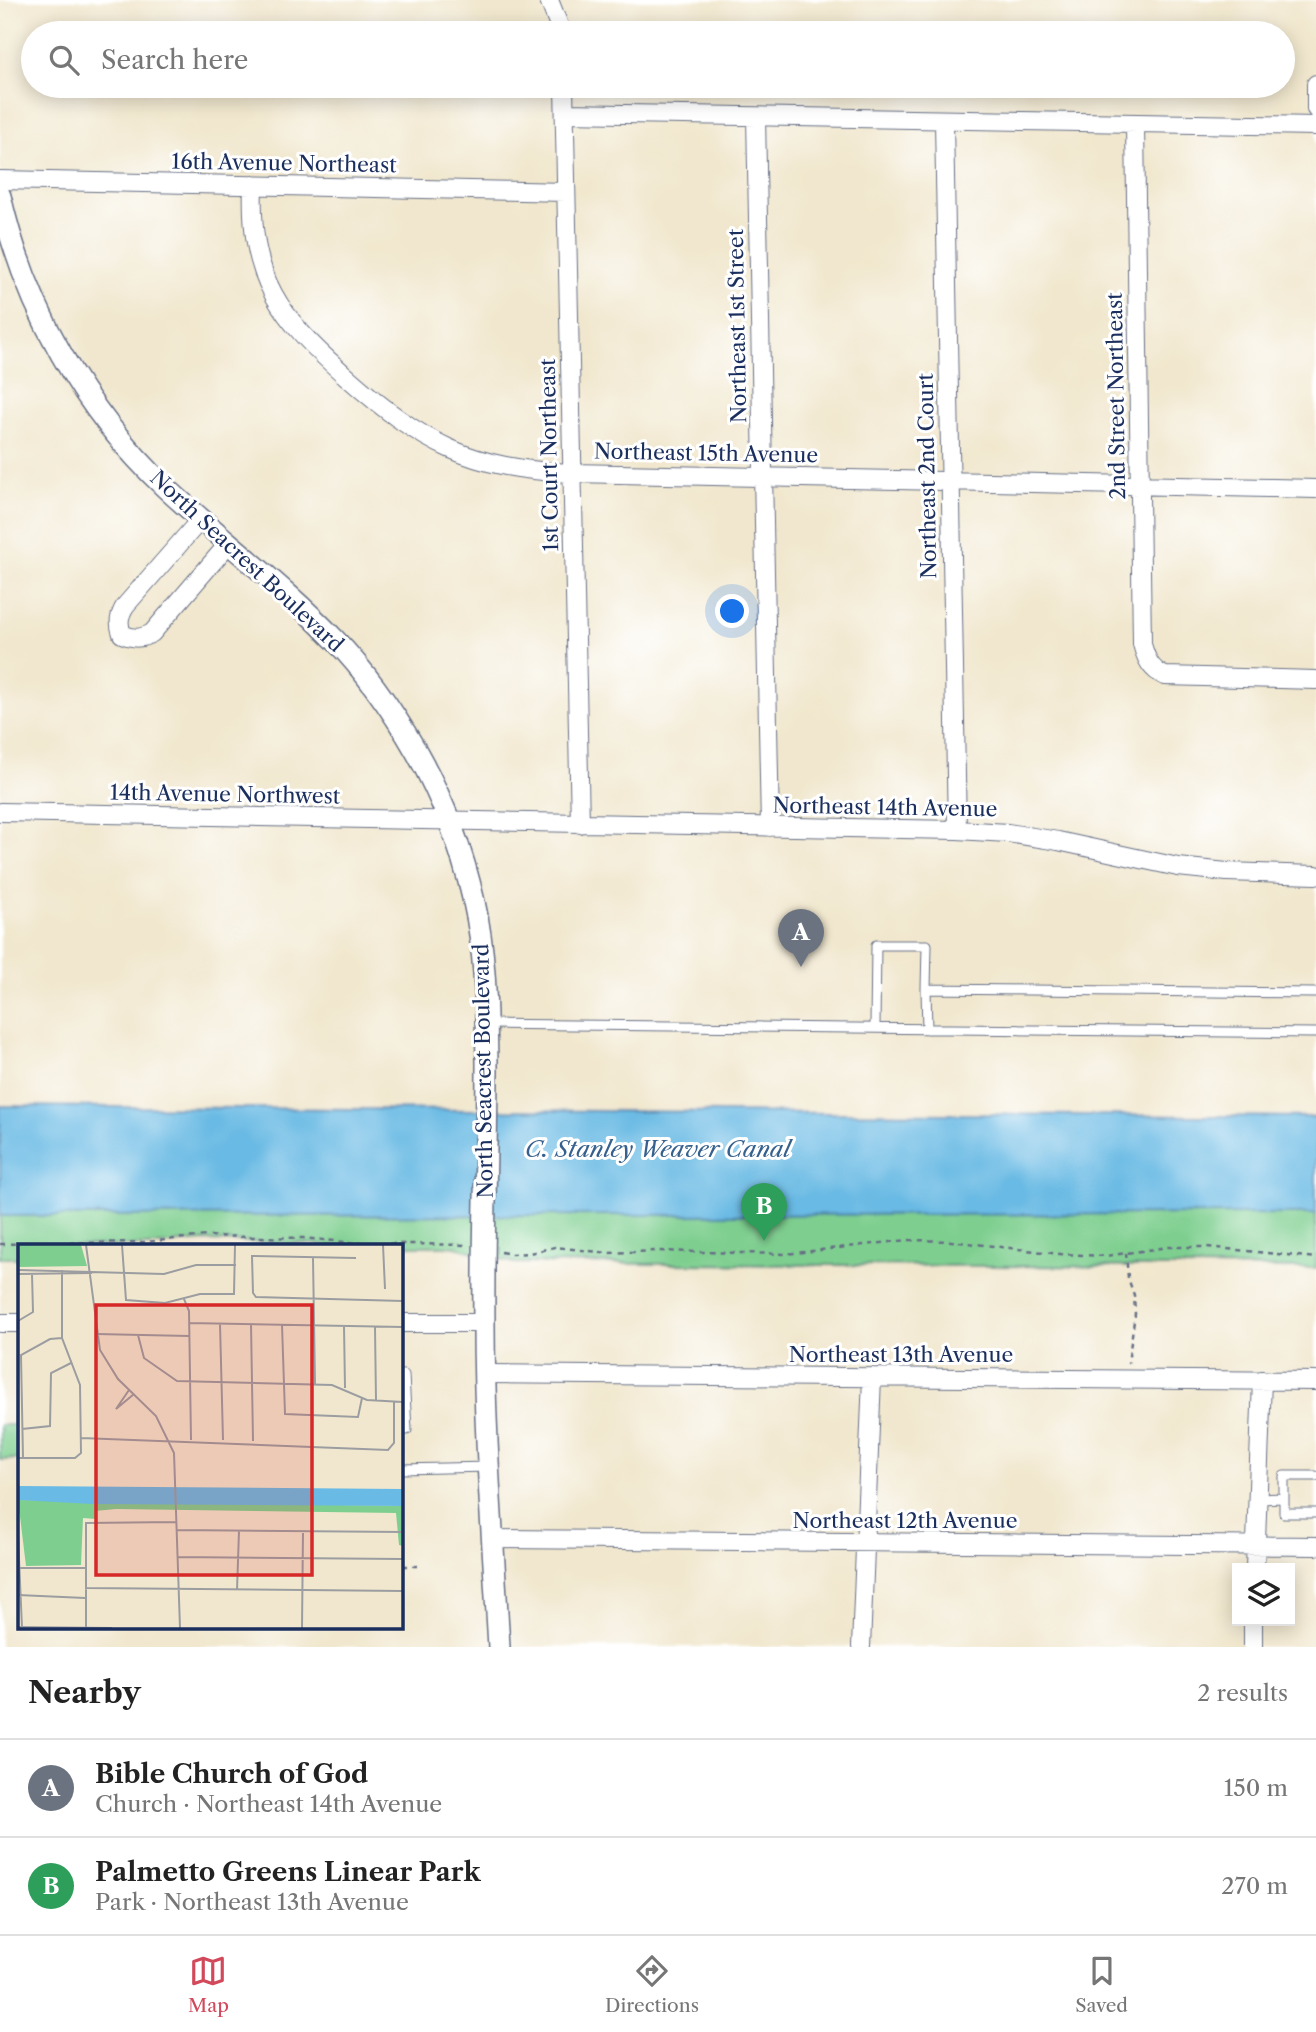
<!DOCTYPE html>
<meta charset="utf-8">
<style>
:root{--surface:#fff;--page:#f6f6f6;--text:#222;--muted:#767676;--line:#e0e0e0;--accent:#d1495b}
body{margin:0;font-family:"Libre Caslon Text",serif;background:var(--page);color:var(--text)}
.controls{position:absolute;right:21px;bottom:21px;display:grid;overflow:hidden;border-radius:0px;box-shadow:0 4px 18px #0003}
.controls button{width:63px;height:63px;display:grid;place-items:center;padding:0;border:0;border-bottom:2px solid var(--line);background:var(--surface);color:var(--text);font:35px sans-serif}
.you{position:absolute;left:733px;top:612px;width:24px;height:24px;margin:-18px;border:5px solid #fff;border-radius:50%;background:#1a73e8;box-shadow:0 0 0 10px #1a73e833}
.badge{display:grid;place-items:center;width:46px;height:46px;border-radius:50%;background:var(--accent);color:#fff;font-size:23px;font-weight:700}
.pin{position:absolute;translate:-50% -58px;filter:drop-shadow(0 2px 4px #0008)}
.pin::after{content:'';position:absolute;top:37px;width:24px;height:21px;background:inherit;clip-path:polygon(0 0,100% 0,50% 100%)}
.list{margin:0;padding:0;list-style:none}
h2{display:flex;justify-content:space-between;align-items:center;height:91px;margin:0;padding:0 28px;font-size:30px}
h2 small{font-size:23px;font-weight:400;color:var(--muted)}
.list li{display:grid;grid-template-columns:46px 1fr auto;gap:21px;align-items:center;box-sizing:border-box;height:98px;padding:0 28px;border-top:2px solid var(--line)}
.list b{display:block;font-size:26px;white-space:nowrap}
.list p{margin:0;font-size:23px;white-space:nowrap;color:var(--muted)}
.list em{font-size:23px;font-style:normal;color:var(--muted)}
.icon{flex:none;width:38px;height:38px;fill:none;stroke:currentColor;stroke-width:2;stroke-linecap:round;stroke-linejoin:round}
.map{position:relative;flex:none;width:1316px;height:1647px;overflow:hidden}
.search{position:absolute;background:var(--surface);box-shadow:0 4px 18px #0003;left:21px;right:21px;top:21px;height:77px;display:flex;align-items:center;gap:18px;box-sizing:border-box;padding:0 24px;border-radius:38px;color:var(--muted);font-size:26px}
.sheet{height:287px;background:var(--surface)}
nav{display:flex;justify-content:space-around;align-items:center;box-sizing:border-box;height:98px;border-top:2px solid var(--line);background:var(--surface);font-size:19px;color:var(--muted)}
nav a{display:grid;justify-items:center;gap:4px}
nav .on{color:var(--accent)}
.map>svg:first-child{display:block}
.green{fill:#7ecf8f;stroke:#4c7f76;stroke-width:2}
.water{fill:#69bae4;stroke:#4274a1;stroke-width:2}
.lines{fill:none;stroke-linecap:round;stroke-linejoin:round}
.service-casing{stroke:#666f85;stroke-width:11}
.minor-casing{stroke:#666f85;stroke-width:20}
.tertiary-casing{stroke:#666f85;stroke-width:24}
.path{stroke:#666f85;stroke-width:2.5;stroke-dasharray:5 5;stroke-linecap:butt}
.service{stroke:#fff;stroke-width:9}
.minor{stroke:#fff;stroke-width:18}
.tertiary{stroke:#fff;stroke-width:21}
.labels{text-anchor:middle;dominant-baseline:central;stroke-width:6;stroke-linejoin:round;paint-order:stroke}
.street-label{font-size:21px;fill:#1b2f5e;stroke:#fff}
.water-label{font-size:23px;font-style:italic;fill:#36608d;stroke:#fff}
.inset-road{fill:none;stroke:#9b9da1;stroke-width:2}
.view{fill:#d62828;fill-opacity:0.15;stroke:#d62828;stroke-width:3.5}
.inset-edge{fill:none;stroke:#1b2f5e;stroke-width:3.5}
</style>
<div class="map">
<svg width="1316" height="1647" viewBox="0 0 1316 1647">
<rect width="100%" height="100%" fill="#fff"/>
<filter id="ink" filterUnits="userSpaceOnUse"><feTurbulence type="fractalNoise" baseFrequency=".0143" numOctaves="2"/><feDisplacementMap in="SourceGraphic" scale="14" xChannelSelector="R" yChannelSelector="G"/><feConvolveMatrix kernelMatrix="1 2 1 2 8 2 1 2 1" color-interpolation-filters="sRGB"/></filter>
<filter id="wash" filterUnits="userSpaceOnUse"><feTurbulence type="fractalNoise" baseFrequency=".00686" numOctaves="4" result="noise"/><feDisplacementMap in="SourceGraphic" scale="28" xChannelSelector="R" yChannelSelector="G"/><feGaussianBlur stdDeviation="1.57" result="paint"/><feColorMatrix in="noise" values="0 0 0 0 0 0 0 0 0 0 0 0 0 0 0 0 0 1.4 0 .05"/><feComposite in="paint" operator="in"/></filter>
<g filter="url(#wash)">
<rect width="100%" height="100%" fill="#f1e7ce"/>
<path class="green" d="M 371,1214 L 1316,1214 L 1316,1268 L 515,1263 L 452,1246 L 338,1246 L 297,1243 L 203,1241 L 150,1246 L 19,1246 L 19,1258 L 0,1258 L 0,1216 Z
M 0,1425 L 19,1425 L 19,1459 L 0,1460 Z"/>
<path class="water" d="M 0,1106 L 1316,1117 L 1316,1214 L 0,1216 Z"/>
</g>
<g filter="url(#ink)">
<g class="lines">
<defs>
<path id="service" d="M 926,989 L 927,1029
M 487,1024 L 1316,1033
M 875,1028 L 876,945 L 927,945 L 926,989 L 1316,993
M 401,1375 L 404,1375 L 407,1430 L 401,1430
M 401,1469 L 489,1467
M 1316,1476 L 1284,1476 L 1284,1513 L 1316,1513
M 1257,1499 L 1284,1498"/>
<path id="minor" d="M 549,0 L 562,33
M 1316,84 L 1316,109
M 564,86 L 580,824
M 565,113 L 1316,126
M 756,117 L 770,827
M 944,121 L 957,830
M 1135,124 L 1142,644 C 1146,659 1151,670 1165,676 L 1316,680
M 0,180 L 566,192
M 253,185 C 249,279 280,318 347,377 C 423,444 470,469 572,473 L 1316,489
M 201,519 L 125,606 C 119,616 118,623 122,634 C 134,639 141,639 152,633 L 229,543
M 0,812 L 957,830 L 1008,833 L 1058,841 L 1178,867 L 1227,872 L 1316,875
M 0,1323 L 19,1323
M 401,1323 L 484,1323
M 485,1374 L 1316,1381
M 493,1539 L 1316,1546
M 1255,1568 L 1262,1380
M 861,1647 L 872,1377
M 1253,1647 L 1253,1621"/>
<path id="tertiary" d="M 0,196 C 25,306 83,410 166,488 C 221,539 282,585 335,640 C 367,673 393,711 416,751 C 442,797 462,849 474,902 C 486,954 486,1010 487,1063 C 487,1150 483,1236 484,1323 C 484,1431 493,1539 499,1647"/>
</defs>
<use href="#service" class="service-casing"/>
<use href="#minor" class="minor-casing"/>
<use href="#tertiary" class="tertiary-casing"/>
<path class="path" d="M 0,1244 L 146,1242 L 206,1236 L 303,1238 L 354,1243 L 467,1245
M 501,1252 L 511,1254 L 530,1253 L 555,1247 L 608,1253 L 656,1251 L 786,1254 L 908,1240 L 951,1241 L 1060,1254 L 1106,1256 L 1168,1247 L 1207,1247 L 1316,1258
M 1126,1253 L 1128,1278 L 1134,1295 L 1135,1314 L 1128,1363
M 403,1566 L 418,1566"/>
<use href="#service" class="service"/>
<use href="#minor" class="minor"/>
<use href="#tertiary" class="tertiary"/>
</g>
</g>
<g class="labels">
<g class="street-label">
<text transform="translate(284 163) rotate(1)">16th Avenue Northeast</text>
<text transform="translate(737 326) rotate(-91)">Northeast 1st Street</text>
<text transform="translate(1116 396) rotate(-91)">2nd Street Northeast</text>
<text transform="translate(706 453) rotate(1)">Northeast 15th Avenue</text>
<text transform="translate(549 455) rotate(-91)">1st Court Northeast</text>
<text transform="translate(927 476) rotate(-91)">Northeast 2nd Court</text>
<text transform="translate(247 561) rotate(43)">North Seacrest Boulevard</text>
<text transform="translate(225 794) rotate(1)">14th Avenue Northwest</text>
<text transform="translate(885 807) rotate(1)">Northeast 14th Avenue</text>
<text transform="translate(483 1071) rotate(-91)">North Seacrest Boulevard</text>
<text x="901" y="1354">Northeast 13th Avenue</text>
<text x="905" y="1520">Northeast 12th Avenue</text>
</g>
<g class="water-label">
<text x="658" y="1149">C. Stanley Weaver Canal</text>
</g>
</g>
<g transform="translate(18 1244)">
<rect width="385" height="385" fill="#f1e7ce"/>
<path d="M 0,1 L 63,1 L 69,22 L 0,23 ZM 0,256 L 385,262 L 385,302 L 381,301 L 378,269 L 98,265 L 77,267 L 78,275 L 65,274 L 63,321 L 8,322 Z" fill="#7ecf8f"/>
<path d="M 0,242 L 385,245 L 385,262 L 74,260 L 0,256 Z" fill="#69bae4"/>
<path class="inset-road" d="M 68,1 L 82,106 L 100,135 L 138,172 L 156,209 L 162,384M 104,1 L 108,56 L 147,59 L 182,50 L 216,50 L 217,1M 365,1 L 367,45M 295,14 L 297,141M 338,14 L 234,12 L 235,49 L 238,53 L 385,57M 0,26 L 146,30 L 178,21 L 218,21M 0,30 L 74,29M 166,55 L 171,67 L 173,196M 0,77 L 15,68 L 14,30M 171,79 L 385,83M 202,80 L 205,196M 233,80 L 235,197M 264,81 L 267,170 L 340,173 L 344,154M 326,82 L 327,144M 357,83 L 358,157M 78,90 L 171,92M 120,91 L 126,114 L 159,137 L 314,141 L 349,156 L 385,158M 111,146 L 98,165 L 116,150M 4,185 L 32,182 L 33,129 L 53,119M 63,194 L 370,206 L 376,199 L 376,158M 0,214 L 57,214 L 63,209 L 62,141 L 44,94 L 44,26M 5,214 L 3,111 L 32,95 L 44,94M 158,286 L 385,288M 0,291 L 4,384M 159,313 L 385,315M 2,324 L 67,324M 67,344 L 385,347M 219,346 L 221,287M 0,351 L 67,354M 0,383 L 94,384M 68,384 L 68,279 L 158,278M 284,384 L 285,287"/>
<path class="view" d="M 78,61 L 294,61 L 294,331 L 78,331 Z"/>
<rect width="385" height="385" class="inset-edge"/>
</g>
</svg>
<div class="controls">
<button><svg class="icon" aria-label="layers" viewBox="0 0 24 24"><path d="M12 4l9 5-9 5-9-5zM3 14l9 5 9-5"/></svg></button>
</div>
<div class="you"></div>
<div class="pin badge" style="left:801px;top:967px;background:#6b7280">A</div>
<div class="pin badge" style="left:764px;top:1241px;background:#2e9e5b">B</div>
<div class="search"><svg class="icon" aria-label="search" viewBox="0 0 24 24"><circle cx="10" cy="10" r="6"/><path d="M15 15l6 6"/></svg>Search here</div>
</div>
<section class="sheet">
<h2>Nearby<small>2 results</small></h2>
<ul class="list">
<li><span class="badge" style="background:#6b7280">A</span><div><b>Bible Church of God</b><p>Church · Northeast 14th Avenue</p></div><em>150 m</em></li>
<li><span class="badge" style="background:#2e9e5b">B</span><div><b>Palmetto Greens Linear Park</b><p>Park · Northeast 13th Avenue</p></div><em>270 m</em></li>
</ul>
</section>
<nav>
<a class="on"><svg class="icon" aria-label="map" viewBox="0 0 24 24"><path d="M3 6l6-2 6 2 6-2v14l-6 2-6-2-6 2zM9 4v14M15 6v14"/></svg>Map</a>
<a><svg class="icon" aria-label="directions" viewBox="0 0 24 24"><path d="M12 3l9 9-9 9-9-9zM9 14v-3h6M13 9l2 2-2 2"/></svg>Directions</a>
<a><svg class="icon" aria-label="saved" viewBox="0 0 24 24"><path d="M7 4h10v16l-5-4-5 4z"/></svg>Saved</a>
</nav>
